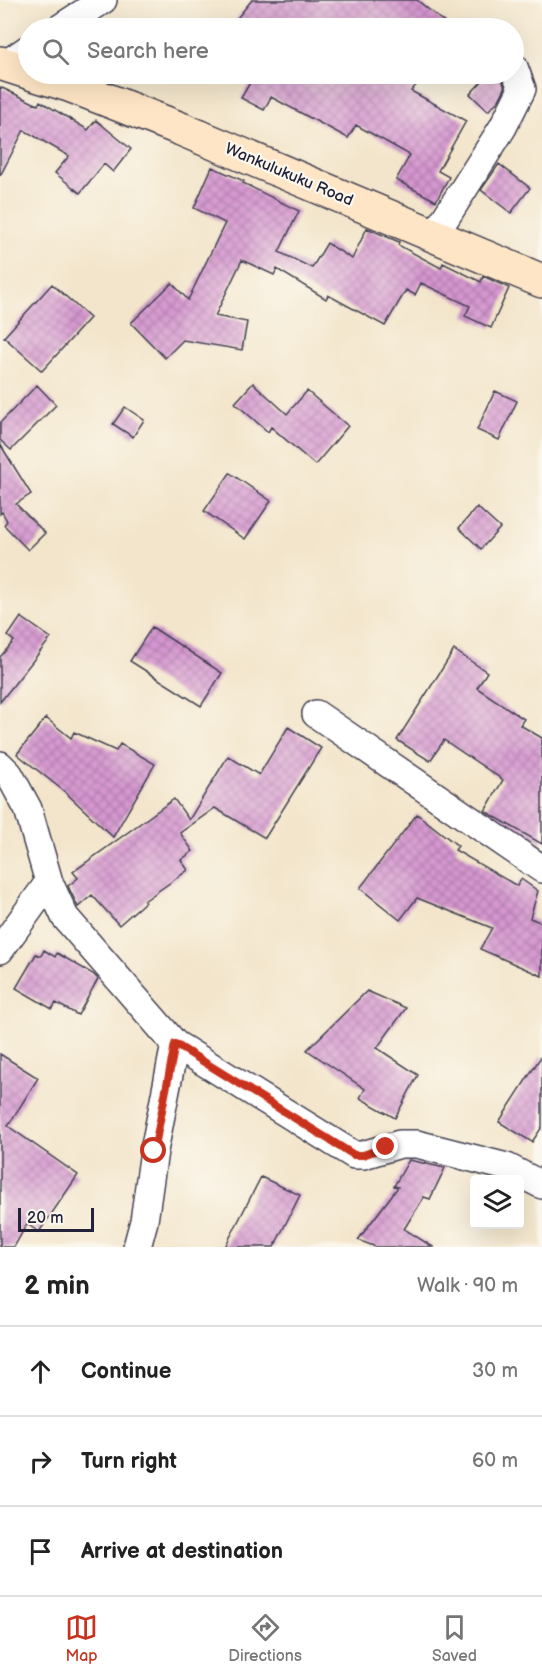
<!DOCTYPE html>
<meta charset="utf-8">
<style>
:root{--surface:#fff;--page:#f2f2f2;--text:#222;--muted:#767676;--line:#e0e0e0;--accent:#c8321e}
body{margin:0;font-family:"Balsamiq Sans",sans-serif;background:var(--page);color:var(--text)}
.controls{position:absolute;right:18px;bottom:18px;display:grid;overflow:hidden;border-radius:6px;box-shadow:0 6px 24px #0002}
.controls button{width:54px;height:54px;display:grid;place-items:center;padding:0;border:0;border-bottom:2px solid var(--line);background:var(--surface);color:var(--text);font:30px sans-serif}
.scale{position:absolute;left:18px;bottom:15px;width:76px;box-sizing:border-box;padding-left:6px;border:3px solid #22223b;border-top:0;font-size:16px;line-height:21px;white-space:nowrap;color:#22223b;-webkit-text-stroke:4px #fbf7ec;paint-order:stroke}
.stop{position:absolute;width:18px;height:18px;margin:-14px;border:4px solid #c8321e;border-radius:50%;background:#fff}
.stop.end{background:#c8321e;border-color:#fff;box-shadow:0 2px 6px #0008}
.list{margin:0;padding:0;list-style:none}
h2{display:flex;justify-content:space-between;align-items:center;height:78px;margin:0;padding:0 24px;font-size:26px}
h2 small{font-size:20px;font-weight:400;color:var(--muted)}
.list li{display:grid;grid-template-columns:39px 1fr auto;gap:18px;align-items:center;box-sizing:border-box;height:90px;padding:0 24px;border-top:2px solid var(--line)}
.list b{display:block;font-size:22px;white-space:nowrap}
.list em{font-size:20px;font-style:normal;color:var(--muted)}
.icon{flex:none;width:33px;height:33px;fill:none;stroke:currentColor;stroke-width:2;stroke-linecap:round;stroke-linejoin:round}
.map{position:relative;flex:none;width:542px;height:1247px;overflow:hidden}
.search{position:absolute;background:var(--surface);box-shadow:0 6px 24px #0002;left:18px;right:18px;top:18px;height:66px;display:flex;align-items:center;gap:15px;box-sizing:border-box;padding:0 21px;border-radius:33px;color:var(--muted);font-size:22px}
.sheet{height:348px;background:var(--surface)}
nav{display:flex;justify-content:space-around;align-items:center;box-sizing:border-box;height:84px;border-top:2px solid var(--line);background:var(--surface);font-size:16px;color:var(--muted)}
nav a{display:grid;justify-items:center;gap:3px}
nav .on{color:var(--accent)}
.map>svg:first-child{display:block}
.building{fill:url(#building-cross-hatch)}
.lines{fill:none;stroke-linecap:round;stroke-linejoin:round}
.street-casing{stroke:#413f51;stroke-width:30}
.secondary-casing{stroke:#413f51;stroke-width:36}
.street{stroke:#fff;stroke-width:27}
.secondary{stroke:#fee5c5;stroke-width:33}
.route{stroke:#c8321e;stroke-width:8}
.labels{text-anchor:middle;dominant-baseline:central;stroke-width:4.5;stroke-linejoin:round;paint-order:stroke}
.street-label{font-size:16px;fill:#22223b;stroke:#fbf7ec}
</style>
<div class="map">
<svg width="542" height="1247" viewBox="0 0 542 1247">
<defs>
<pattern id="building-cross-hatch" width="8" height="8" patternUnits="userSpaceOnUse" patternTransform="scale(1.5)"><rect width="8" height="8" fill="#d697d0"/><path d="M0 0l8 8M0 8l8-8" fill="none" stroke="#ad7baa"/></pattern>
</defs>
<rect width="100%" height="100%" fill="#fbf7ec"/>
<filter id="ink" filterUnits="userSpaceOnUse"><feTurbulence type="fractalNoise" baseFrequency=".0167" numOctaves="2"/><feDisplacementMap in="SourceGraphic" scale="12" xChannelSelector="R" yChannelSelector="G"/><feConvolveMatrix kernelMatrix="1 2 1 2 8 2 1 2 1" color-interpolation-filters="sRGB"/></filter>
<filter id="wash" filterUnits="userSpaceOnUse"><feTurbulence type="fractalNoise" baseFrequency=".008" numOctaves="4" result="noise"/><feDisplacementMap in="SourceGraphic" scale="24" xChannelSelector="R" yChannelSelector="G"/><feGaussianBlur stdDeviation="1.35" result="paint"/><feColorMatrix in="noise" values="0 0 0 0 0 0 0 0 0 0 0 0 0 0 0 0 0 1.4 0 .05"/><feComposite in="paint" operator="in"/></filter>
<g filter="url(#wash)">
<rect width="100%" height="100%" fill="#f3e5cb"/>
<g id="blocks">
<path class="building" d="M 252,0 L 417,0 L 451,28 L 229,28 Z
M 255,74 L 426,74 L 411,91 L 466,121 L 438,171 L 449,177 L 436,201 L 396,180 L 410,155 L 356,125 L 348,138 L 271,97 L 264,110 L 241,98 Z
M 489,74 L 496,74 L 502,79 L 505,88 L 499,100 L 488,111 L 470,94 Z
M 0,87 L 38,105 L 40,101 L 88,130 L 96,120 L 131,149 L 113,172 L 104,164 L 80,193 L 55,173 L 69,156 L 24,130 L 0,176 Z
M 499,164 L 530,188 L 511,213 L 481,190 Z
M 212,167 L 244,181 L 243,183 L 299,211 L 279,252 L 312,268 L 327,243 L 352,259 L 367,228 L 399,242 L 398,245 L 441,268 L 443,263 L 481,282 L 483,276 L 509,288 L 491,328 L 465,316 L 470,306 L 421,283 L 415,295 L 406,290 L 385,326 L 328,295 L 326,299 L 277,269 L 274,275 L 242,260 L 215,316 L 247,322 L 242,350 L 183,340 L 165,358 L 131,323 L 172,283 L 188,300 L 225,223 L 194,208 Z
M 52,284 L 90,318 L 42,371 L 4,337 Z
M 253,383 L 287,414 L 307,391 L 348,426 L 315,465 L 271,427 L 268,432 L 235,403 Z
M 37,385 L 56,405 L 11,450 L 0,440 L 0,423 Z
M 495,391 L 517,401 L 499,440 L 477,430 Z
M 125,407 L 144,420 L 133,437 L 113,424 Z
M 0,444 L 31,494 L 16,504 L 45,533 L 28,550 L 4,525 L 7,521 L 2,512 L 0,514 Z
M 230,473 L 271,501 L 245,539 L 204,511 Z
M 477,507 L 500,528 L 481,549 L 459,528 Z
M 21,617 L 51,638 L 0,702 L 0,657 L 14,641 L 8,636 Z
M 152,627 L 222,673 L 201,706 L 130,661 Z
M 454,650 L 487,672 L 477,688 L 524,719 L 520,725 L 542,738 L 542,844 L 485,811 L 503,780 L 444,740 L 430,761 L 397,740 Z
M 46,718 L 71,738 L 74,732 L 116,751 L 120,744 L 155,764 L 113,837 L 65,792 L 17,754 Z
M 288,727 L 321,748 L 265,838 L 215,808 L 180,833 L 193,851 L 181,860 L 188,870 L 144,901 L 145,902 L 119,925 L 92,895 L 78,907 L 68,886 L 78,878 L 73,872 L 174,799 L 189,820 L 228,756 L 259,775 Z
M 417,814 L 458,846 L 455,850 L 517,886 L 521,879 L 538,891 L 530,918 L 542,923 L 542,976 L 480,949 L 492,928 L 417,898 L 400,920 L 360,888 Z
M 44,950 L 55,957 L 57,953 L 93,974 L 98,979 L 78,1015 L 56,1003 L 52,1009 L 16,988 L 36,954 L 41,956 Z
M 367,991 L 406,1008 L 377,1048 L 418,1075 L 395,1118 L 360,1098 L 365,1089 L 307,1050 Z
M 0,1054 L 38,1078 L 8,1126 L 78,1175 L 39,1232 L 27,1224 L 14,1247 L 0,1247 Z
M 542,1055 L 542,1127 L 532,1142 L 499,1122 Z
M 409,1160 L 445,1168 L 430,1199 L 424,1197 L 404,1229 L 433,1247 L 376,1247 L 358,1240 L 398,1187 L 394,1186 Z
M 261,1177 L 300,1195 L 274,1247 L 225,1247 Z"/>
</g>
</g>
<g filter="url(#ink)">
<use href="#blocks" fill-opacity="0" stroke="#413f51" stroke-width="1.5"/>
<g class="lines">
<defs>
<path id="street" d="M 60,28 L 103,0
M 6,64 L 28,49
M 434,236 L 503,127 L 522,89 L 514,67
M 316,714 L 542,869
M 0,765 L 9,774 L 28,809 L 49,882 L 65,917 L 175,1044 L 154,1151 L 144,1221 L 137,1247
M 0,950 L 49,882
M 175,1044 L 354,1155 L 363,1155 L 400,1144 L 417,1144 L 507,1167 L 542,1185"/>
<path id="secondary" d="M 0,63 L 28,72
M 33,74 L 69,85 L 181,129 L 542,281"/>
</defs>
<use href="#street" class="street-casing"/>
<use href="#secondary" class="secondary-casing"/>
<use href="#street" class="street"/>
<use href="#secondary" class="secondary"/>
</g>
</g>
<g class="lines" filter="url(#ink)">
<path class="route" d="M 154,1151 L 175,1044 L 354,1155 L 363,1155 L 386,1147"/>
</g>
<g class="labels">
<g class="street-label">
<text transform="translate(289 175) rotate(23)">Wankulukuku Road</text>
</g>
</g>
</svg>
<div class="controls">
<button><svg class="icon" aria-label="layers" viewBox="0 0 24 24"><path d="M12 4l9 5-9 5-9-5zM3 14l9 5 9-5"/></svg></button>
</div>
<div class="scale">20 m</div>
<div class="stop" style="left:154px;top:1151px"></div>
<div class="stop end" style="left:386px;top:1147px"></div>
<div class="search"><svg class="icon" aria-label="search" viewBox="0 0 24 24"><circle cx="10" cy="10" r="6"/><path d="M15 15l6 6"/></svg>Search here</div>
</div>
<section class="sheet">
<h2>2 min<small>Walk · 90 m</small></h2>
<ul class="list">
<li><svg class="icon" aria-label="ahead" viewBox="0 0 24 24"><path d="M12 20V5M6 11l6-6 6 6"/></svg><div><b>Continue</b></div><em>30 m</em></li>
<li><svg class="icon" aria-label="right" viewBox="0 0 24 24"><path d="M7 20v-9h11M14 6l5 5-5 5"/></svg><div><b>Turn right</b></div><em>60 m</em></li>
<li><svg class="icon" aria-label="arrive" viewBox="0 0 24 24"><path d="M6 21V4h12l-3 4 3 4H6"/></svg><div><b>Arrive at destination</b></div></li>
</ul>
</section>
<nav>
<a class="on"><svg class="icon" aria-label="map" viewBox="0 0 24 24"><path d="M3 6l6-2 6 2 6-2v14l-6 2-6-2-6 2zM9 4v14M15 6v14"/></svg>Map</a>
<a><svg class="icon" aria-label="directions" viewBox="0 0 24 24"><path d="M12 3l9 9-9 9-9-9zM9 14v-3h6M13 9l2 2-2 2"/></svg>Directions</a>
<a><svg class="icon" aria-label="saved" viewBox="0 0 24 24"><path d="M7 4h10v16l-5-4-5 4z"/></svg>Saved</a>
</nav>
